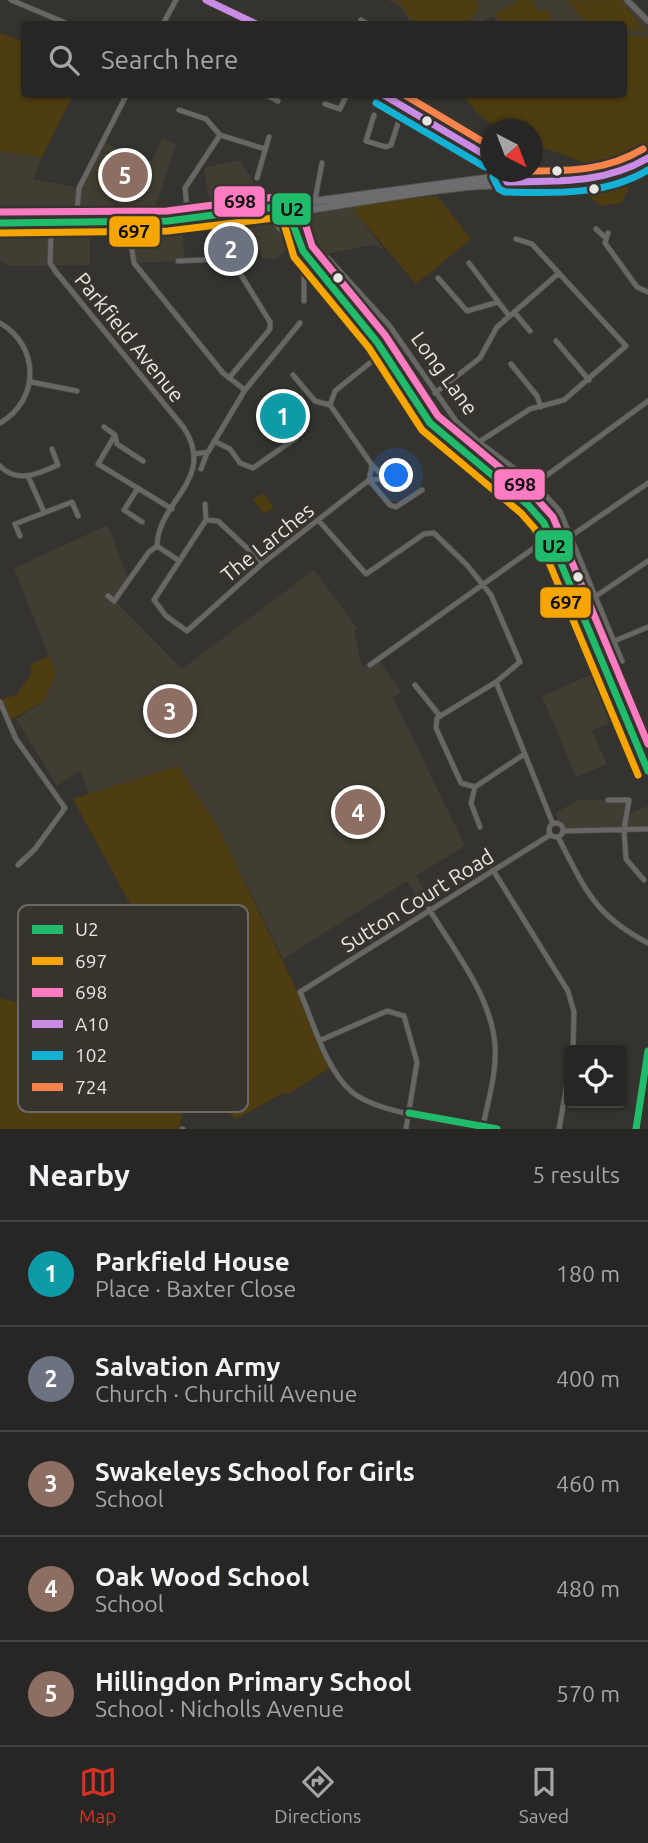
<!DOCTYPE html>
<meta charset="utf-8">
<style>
:root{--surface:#282624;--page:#302e2c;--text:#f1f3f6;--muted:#a5a5a6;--line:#444341;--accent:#d93025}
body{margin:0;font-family:Ubuntu,sans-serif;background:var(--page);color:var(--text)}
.controls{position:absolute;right:21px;bottom:21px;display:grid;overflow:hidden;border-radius:7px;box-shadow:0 2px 5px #0004}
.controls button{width:63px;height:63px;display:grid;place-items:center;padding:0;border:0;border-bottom:2px solid var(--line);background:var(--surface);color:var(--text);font:35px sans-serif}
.compass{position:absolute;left:480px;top:119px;width:63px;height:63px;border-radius:50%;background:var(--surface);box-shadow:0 2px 5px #0004;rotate:138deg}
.you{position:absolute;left:397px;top:476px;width:24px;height:24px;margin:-18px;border:5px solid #fff;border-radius:50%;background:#1a73e8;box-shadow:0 0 0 10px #1a73e833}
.badge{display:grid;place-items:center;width:46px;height:46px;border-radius:50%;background:var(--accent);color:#fff;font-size:23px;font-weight:700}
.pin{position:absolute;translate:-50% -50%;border:4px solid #fff;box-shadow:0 2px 7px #0006}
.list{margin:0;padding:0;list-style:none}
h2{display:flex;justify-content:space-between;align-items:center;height:91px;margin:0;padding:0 28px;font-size:30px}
h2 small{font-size:23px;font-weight:400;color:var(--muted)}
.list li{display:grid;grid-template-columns:46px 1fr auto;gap:21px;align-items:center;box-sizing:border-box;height:105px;padding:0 28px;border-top:2px solid var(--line)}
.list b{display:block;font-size:26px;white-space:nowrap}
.list p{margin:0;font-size:23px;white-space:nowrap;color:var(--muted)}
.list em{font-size:23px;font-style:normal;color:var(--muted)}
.icon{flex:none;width:38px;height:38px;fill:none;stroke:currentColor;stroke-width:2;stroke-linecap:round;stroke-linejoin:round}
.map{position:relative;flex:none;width:648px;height:1129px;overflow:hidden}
.search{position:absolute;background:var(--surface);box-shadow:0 2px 5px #0004;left:21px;right:21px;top:21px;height:77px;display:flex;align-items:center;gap:18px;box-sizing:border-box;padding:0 24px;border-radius:7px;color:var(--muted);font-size:26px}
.sheet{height:616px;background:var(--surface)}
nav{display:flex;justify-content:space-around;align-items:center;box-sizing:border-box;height:98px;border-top:2px solid var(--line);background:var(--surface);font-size:19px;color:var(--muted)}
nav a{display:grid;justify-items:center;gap:4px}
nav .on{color:var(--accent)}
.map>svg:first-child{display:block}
.built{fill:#413d32}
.green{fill:#4d3d11}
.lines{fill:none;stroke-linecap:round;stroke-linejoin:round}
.minor-casing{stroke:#51504d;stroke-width:6}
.tertiary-casing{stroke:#51504d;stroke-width:7}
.primary-casing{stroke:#51504d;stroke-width:9}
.minor{stroke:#686765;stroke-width:4.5}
.tertiary{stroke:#686765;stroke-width:5}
.primary{stroke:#6c6d6e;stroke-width:7}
.bus-1-casing{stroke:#37342e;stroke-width:12}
.bus-2-casing{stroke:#37342e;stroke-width:12}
.bus-3-casing{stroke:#37342e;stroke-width:12}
.bus-4-casing{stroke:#37342e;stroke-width:12}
.bus-5-casing{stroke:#37342e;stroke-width:12}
.bus-6-casing{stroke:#37342e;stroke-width:12}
.bus-1{stroke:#20bc6c;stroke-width:7}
.bus-2{stroke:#f7a600;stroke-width:7}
.bus-3{stroke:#fe7ac1;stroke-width:7}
.bus-4{stroke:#ca8be6;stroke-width:7}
.bus-5{stroke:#13b2d5;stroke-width:7}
.bus-6{stroke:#f8844c;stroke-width:7}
.bus-dot{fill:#e8e6e2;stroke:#37342e;stroke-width:2.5}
.labels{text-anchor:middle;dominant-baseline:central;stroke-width:7;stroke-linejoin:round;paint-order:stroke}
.street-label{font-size:21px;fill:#e8e6e2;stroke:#37342e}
.key{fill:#37342e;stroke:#6c6964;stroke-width:2}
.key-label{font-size:19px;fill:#e8e6e2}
.line-badge{stroke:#37342e;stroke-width:2.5}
.pale-badge-label{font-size:19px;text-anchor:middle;font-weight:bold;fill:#111}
</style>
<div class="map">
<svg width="648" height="1129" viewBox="0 0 648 1129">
<rect width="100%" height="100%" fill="#353330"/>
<path class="built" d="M 388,0 L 627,0 L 648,21 L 648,37 L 624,35 L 624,24 L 499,24 L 493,17 L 475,24 L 412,24 L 399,6 Z
M 162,139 L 176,144 L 151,220 L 90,220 L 90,265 L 8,266 L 0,261 L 0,151 L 42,157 L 34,179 L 79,188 L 102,141 L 146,164 L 154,158 Z
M 240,160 L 256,186 L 249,204 L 211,209 L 204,168 Z
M 354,204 L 356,213 L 383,248 L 370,245 L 328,254 L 321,265 L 304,242 L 293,245 L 276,259 L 263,258 L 259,251 L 236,258 L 235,255 L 226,256 L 224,231 Z
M 183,234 L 184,261 L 134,263 L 130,238 Z
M 108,525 L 130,584 L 117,603 L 182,669 L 314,570 L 357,628 L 354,631 L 362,667 L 377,657 L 401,692 L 393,697 L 465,846 L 416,876 L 432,902 L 424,908 L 407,881 L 283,959 L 220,831 L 178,766 L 89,794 L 80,771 L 57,786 L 16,719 L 44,701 L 56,673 L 14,568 Z
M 597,672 L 618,717 L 616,721 L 592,730 L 607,764 L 576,777 L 542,696 Z
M 579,800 L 629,800 L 628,814 L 648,806 L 648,830 L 563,831 L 555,813 Z"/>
<path class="green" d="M 394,0 L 477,0 L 478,9 L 471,19 L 460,24 L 415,24 L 401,4 Z
M 519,0 L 531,0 L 539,12 L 545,9 L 555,24 L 503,24 L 495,14 Z
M 621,0 L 645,31 L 624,29 L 624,24 L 587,24 L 568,1 Z
M 0,33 L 24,42 L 24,94 L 73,95 L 42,157 L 0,151 Z
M 624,35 L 648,37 L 648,147 C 604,186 584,157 536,146 L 533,145 L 532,130 C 492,129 488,126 462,95 L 624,94 Z
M 624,179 L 629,188 L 621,203 L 601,206 L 578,187 L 607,185 Z
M 437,196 L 471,239 L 416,284 L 356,213 L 354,204 Z
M 263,493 L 274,507 L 264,514 L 253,500 Z
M 49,656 L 56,673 L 44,701 L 8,721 L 0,700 L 16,695 L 32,672 L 30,665 Z
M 178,766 L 220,831 L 333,1066 L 288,1094 L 283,1093 L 236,1119 L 223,1109 L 184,1102 L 179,1129 L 0,1129 L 0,998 L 60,1014 L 118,1018 L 147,935 L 73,799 Z"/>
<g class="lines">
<defs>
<path id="minor" d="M 11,0 L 68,24
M 361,20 L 368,24
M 163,24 L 176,0
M 265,94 L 278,101
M 406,94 L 476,135
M 325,104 L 340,109 L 347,94
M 179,110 L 206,119 L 220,135
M 374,115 L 366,141 L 386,147 L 391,145 L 400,117 L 390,106 L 392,101
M 481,152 L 490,138
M 257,178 L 269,137
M 315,200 L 322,163
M 188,218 L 185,188 L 220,135 L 265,149
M 25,222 L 32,218 L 76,218
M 76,222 L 79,188 L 127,94
M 134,222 L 130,238 L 134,263 L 223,373 L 245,390
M 596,229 L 606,238
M 608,233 L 605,243 L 637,287 L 648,292
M 51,237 L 50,263 L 56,272 L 184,428 C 217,480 158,500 157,546
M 293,254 L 304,270 L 304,301
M 178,261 L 225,259 L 235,265 L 270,322 L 270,329 L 229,378
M 469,263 L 509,316
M 316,267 L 328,258 L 389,325 L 456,421 L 479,442 L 535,484 L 560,511 L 622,661
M 438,278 L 467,311 L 498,302
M 514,312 L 530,331
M 349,322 L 376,358 L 422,433 L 520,514
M 0,323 C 40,346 40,400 0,423
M 556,341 L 589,380
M 511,364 L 537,396 L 541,407
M 293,375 L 315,401 L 330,405
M 31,382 L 77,391
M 435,393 L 480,358 L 497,327 L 559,273
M 104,427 L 115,435 L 117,444 L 143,461
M 115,435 L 98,464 L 172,509
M 214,441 L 230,449 L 240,463 L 253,468 L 296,438 L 297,425
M 479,442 L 530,409 L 564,400 L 626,346 L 532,244 L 516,239
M 195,454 L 208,452 L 245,390 L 300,323
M 0,466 C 18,484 37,474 58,465 L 52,449
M 201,469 L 207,453
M 28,476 L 44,512
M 369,480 L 390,505 L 396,507 L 422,490
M 370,480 L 379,479 L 382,475 L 372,465
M 535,484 L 648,401
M 138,488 L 124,510 L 142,522
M 205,504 L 206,520
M 528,506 L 520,514 L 541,543 L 575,619 L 582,615
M 319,521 L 366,574 L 424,534 L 434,533 L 467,565 L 491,595 L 520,662 L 496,682 L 553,824
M 544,523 L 560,511
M 20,536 L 15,524 L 72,502 L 78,516
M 571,536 L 648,483
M 157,546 L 178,560
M 263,563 L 218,521 L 206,520 L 154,600 L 166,616 L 187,631 L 263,563 L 369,480 L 372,465 L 330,405 L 335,391 L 376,358
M 108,596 L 114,601 L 149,552 L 157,546
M 596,596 L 648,561
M 584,617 L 601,609
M 612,642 L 648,627
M 370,665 L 541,543
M 496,682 L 437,718 L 436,728 L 461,783 L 475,787 L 523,755
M 415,685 L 440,716
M 0,702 L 16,739 L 65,808 L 35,849 L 18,865
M 475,787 L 471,803 L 480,827
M 608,800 L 629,800 L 624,829 L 626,859 L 644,880
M549 830a7 7 0 1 1 14 0a7 7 0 1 1-14 0Z
M 563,831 L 648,829
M 558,837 C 585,889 594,915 648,943
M 493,870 L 568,991 L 574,1012 L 573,1050
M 429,909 C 454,951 491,995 495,1045 C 497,1072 488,1101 483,1126
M 321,1040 L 387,1011 L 404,1016 L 417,1062 L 406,1129
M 182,1129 L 183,1129
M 497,1129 C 460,1122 379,1115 352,1092 C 325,1069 314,1023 300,992 L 550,835
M 559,1129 L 569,1072
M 636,1129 L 648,1051"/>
<path id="tertiary" d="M 627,0 L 648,21"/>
<path id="primary" d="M 206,0 L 256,24
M 381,94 L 490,158
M 287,211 L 287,222 L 295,239
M 271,216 L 374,337 L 430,423 L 528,505 L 544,523 L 648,771
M 0,223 L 168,221 L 503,176 L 605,172 L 624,166 L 648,151
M 0,230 C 58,229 117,234 175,228 C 271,219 366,198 463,187 C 523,180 596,195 648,158"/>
</defs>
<use href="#minor" class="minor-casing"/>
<use href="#tertiary" class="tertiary-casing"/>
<use href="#primary" class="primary-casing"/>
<use href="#minor" class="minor"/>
<use href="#tertiary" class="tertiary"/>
<use href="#primary" class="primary"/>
<defs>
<path id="bus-1" d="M 0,223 L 168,221 L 291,205 L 294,227 L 303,251 L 377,342 L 430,423 L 528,505 L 544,523 L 648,771
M 409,1113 L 497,1129
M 636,1129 L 648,1051"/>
<path id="bus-2" d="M 0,233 L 168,231 L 282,217 L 294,257 L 369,348 L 422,430 L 521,513 L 535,529 L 638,775"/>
<path id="bus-3" d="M 0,212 L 167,211 L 290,195 L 297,197 L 312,246 L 385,335 L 438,416 L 535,497 L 553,517 L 648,744"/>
<path id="bus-4" d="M 206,0 L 256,24
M 382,94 L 490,158
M 502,172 L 507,182 C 557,181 604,184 648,158"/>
<path id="bus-5" d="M 376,103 L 485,167
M 493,177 L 499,189 L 505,192 C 553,193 605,196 648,170"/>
<path id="bus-6" d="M 403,94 L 490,146
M 532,171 C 572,171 608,170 643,149"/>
</defs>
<use href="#bus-1" class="bus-1-casing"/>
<use href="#bus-2" class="bus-2-casing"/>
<use href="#bus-3" class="bus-3-casing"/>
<use href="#bus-4" class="bus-4-casing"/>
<use href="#bus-5" class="bus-5-casing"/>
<use href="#bus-6" class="bus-6-casing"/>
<use href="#bus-1" class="bus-1"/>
<use href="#bus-2" class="bus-2"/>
<use href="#bus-3" class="bus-3"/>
<use href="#bus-4" class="bus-4"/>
<use href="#bus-5" class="bus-5"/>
<use href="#bus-6" class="bus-6"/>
</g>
<g class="bus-dot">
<circle cx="427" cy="121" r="6"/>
<circle cx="557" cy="171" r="6"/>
<circle cx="594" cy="189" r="6"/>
<circle cx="338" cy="278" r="6"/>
<circle cx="578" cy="577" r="6"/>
</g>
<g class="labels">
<g class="street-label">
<text transform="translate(130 337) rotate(51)">Parkfield Avenue</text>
<text transform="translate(445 373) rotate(54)">Long Lane</text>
<text transform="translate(267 542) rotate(-39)">The Larches</text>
<text transform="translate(417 900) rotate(-32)">Sutton Court Road</text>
</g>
</g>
<rect x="18" y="905" width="230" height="207" rx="10" class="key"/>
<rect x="32" y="925" width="31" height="9" fill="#20bc6c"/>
<rect x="32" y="957" width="31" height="8" fill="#f7a600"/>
<rect x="32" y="988" width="31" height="9" fill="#fe7ac1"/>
<rect x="32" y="1020" width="31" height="8" fill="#ca8be6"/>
<rect x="32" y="1051" width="31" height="9" fill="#13b2d5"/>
<rect x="32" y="1083" width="31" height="8" fill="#f8844c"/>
<g class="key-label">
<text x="75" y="936">U2</text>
<text x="75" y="968">697</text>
<text x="75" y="999">698</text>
<text x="75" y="1031">A10</text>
<text x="75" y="1062">102</text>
<text x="75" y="1094">724</text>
</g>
<g class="line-badge">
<rect x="213" y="185" width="53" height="33" rx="7" fill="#fe7ac1"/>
<rect x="271" y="192" width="41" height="34" rx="7" fill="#20bc6c"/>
<rect x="108" y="215" width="53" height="33" rx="7" fill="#f7a600"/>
<rect x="493" y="468" width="53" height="33" rx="7" fill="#fe7ac1"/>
<rect x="534" y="529" width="40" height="34" rx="7" fill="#20bc6c"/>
<rect x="539" y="586" width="53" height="33" rx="7" fill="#f7a600"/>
</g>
<g class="pale-badge-label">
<text x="240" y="208">698</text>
<text x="292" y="216">U2</text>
<text x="134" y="238">697</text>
<text x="520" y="491">698</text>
<text x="554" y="553">U2</text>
<text x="566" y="609">697</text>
</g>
</svg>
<div class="controls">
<button><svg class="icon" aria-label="locate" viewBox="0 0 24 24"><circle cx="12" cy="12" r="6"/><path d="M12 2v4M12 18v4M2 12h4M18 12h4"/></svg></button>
</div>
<svg class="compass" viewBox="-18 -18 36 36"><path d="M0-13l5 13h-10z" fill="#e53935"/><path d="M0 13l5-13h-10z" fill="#a5a5a6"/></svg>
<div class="you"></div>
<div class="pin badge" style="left:283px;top:416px;background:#0f9aa8">1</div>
<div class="pin badge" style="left:231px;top:249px;background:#6b7280">2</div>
<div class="pin badge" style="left:170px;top:711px;background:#8d6e63">3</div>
<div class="pin badge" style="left:358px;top:812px;background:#8d6e63">4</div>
<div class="pin badge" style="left:125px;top:175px;background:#8d6e63">5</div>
<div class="search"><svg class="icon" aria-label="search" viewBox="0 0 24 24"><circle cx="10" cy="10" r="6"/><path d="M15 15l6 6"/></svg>Search here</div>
</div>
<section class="sheet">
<h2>Nearby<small>5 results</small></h2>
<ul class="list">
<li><span class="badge" style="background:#0f9aa8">1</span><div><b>Parkfield House</b><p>Place · Baxter Close</p></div><em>180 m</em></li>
<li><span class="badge" style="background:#6b7280">2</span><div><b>Salvation Army</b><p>Church · Churchill Avenue</p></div><em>400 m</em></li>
<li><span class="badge" style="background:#8d6e63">3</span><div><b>Swakeleys School for Girls</b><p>School</p></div><em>460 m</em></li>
<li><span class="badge" style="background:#8d6e63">4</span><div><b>Oak Wood School</b><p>School</p></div><em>480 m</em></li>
<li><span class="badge" style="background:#8d6e63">5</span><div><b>Hillingdon Primary School</b><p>School · Nicholls Avenue</p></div><em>570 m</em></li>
</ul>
</section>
<nav>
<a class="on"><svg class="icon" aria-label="map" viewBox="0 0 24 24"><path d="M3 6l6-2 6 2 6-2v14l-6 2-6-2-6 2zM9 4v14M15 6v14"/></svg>Map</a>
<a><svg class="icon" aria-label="directions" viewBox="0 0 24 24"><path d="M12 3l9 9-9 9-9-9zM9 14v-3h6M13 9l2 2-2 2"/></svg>Directions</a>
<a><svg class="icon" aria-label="saved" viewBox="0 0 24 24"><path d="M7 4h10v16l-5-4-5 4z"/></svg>Saved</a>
</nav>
